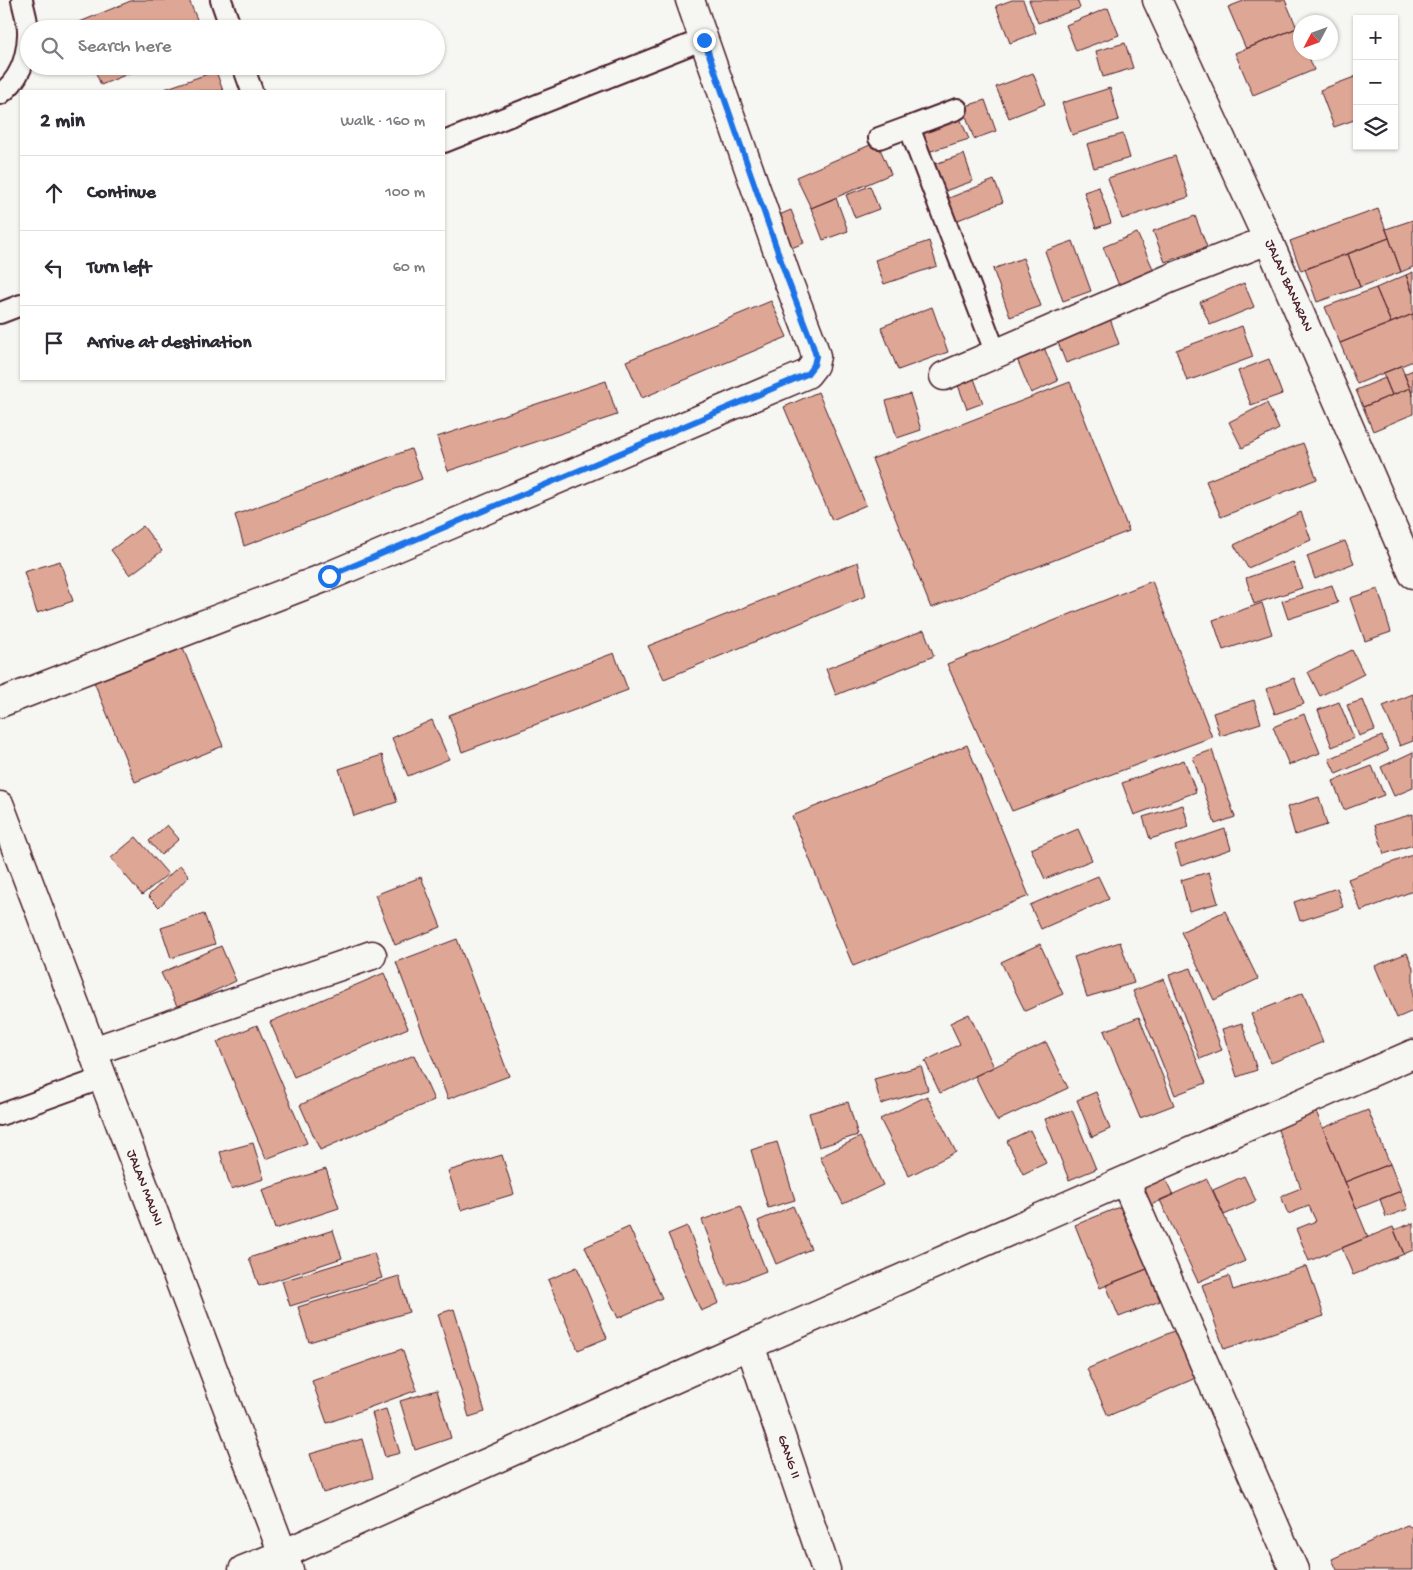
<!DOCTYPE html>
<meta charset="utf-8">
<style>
:root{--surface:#fff;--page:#f2f2f3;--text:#2b2b33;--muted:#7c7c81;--line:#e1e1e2}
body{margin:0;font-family:"Gochi Hand",sans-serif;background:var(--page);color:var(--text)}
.controls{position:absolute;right:15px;top:15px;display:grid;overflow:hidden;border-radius:0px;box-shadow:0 1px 4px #0004}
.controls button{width:45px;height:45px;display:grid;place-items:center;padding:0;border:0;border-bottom:1px solid var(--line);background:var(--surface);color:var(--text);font:25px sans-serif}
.compass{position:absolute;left:1293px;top:15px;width:45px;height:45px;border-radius:50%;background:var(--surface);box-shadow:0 1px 4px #0004;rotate:229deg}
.stop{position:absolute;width:15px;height:15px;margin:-11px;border:4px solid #1a73e8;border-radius:50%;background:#fff}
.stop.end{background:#1a73e8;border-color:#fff;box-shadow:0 1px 5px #0008}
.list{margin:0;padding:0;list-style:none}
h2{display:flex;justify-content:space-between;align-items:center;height:65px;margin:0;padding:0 20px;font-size:21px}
h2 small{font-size:16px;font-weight:400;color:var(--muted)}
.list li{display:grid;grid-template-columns:32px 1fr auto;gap:15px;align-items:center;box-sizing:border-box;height:75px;padding:0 20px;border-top:1px solid var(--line)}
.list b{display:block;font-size:19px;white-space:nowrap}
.list em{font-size:16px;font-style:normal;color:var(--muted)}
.icon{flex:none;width:28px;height:28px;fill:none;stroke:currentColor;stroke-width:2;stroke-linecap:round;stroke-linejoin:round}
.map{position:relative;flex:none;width:1413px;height:1570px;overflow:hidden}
.search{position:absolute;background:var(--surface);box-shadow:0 1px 4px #0004;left:20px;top:20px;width:425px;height:55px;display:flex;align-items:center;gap:12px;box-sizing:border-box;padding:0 18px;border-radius:28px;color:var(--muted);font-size:19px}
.panel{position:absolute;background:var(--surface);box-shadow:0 1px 4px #0004;left:20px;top:90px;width:425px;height:290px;border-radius:0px}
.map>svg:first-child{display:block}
.building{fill:#dea795;stroke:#4a1f2b}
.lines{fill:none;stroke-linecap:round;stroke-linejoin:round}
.service-casing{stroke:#4a1f2b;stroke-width:24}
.minor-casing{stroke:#4a1f2b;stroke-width:31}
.tertiary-casing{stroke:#4a1f2b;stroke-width:31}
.secondary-casing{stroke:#4a1f2b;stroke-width:31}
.service{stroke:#f6f6f2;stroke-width:20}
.minor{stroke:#f6f6f2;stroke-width:28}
.tertiary{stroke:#f6f6f2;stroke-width:28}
.secondary{stroke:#f6f6f2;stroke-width:28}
.route{stroke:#1a73e8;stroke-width:6}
.labels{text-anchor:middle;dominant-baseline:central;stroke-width:4.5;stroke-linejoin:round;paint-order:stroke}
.street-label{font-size:14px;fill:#4a1f2b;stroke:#f6f6f2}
</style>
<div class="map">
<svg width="1413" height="1570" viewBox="0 0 1413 1570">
<rect width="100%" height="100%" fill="#f6f6f2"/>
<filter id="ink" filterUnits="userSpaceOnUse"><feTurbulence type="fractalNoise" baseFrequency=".02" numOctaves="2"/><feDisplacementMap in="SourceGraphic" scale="10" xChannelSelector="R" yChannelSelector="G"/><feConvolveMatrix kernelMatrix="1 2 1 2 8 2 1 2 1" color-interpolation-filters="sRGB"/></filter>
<g filter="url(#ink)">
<path class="building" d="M 133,0 L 189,0 L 201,29 L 77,29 L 75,24 Z
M 1012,0 L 1023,0 L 1036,33 L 1010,43 L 996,6 Z
M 1029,0 L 1077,0 L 1080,8 L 1038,23 Z
M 1246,0 L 1285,0 L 1297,28 L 1246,49 L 1228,7 Z
M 1108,8 L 1119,35 L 1076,51 L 1066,25 Z
M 1297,28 L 1300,36 L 1300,52 L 1307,52 L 1314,70 L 1253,95 L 1235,53 Z
M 1125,43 L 1133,68 L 1103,77 L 1096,51 Z
M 93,66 L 147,66 L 101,85 Z
M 216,71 L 223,91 L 159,91 Z
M 1033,73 L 1045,104 L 1009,118 L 996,87 Z
M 1357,76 L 1357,119 L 1334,127 L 1320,90 Z
M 1110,88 L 1119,120 L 1072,135 L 1062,103 Z
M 985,100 L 996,131 L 974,139 L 963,107 Z
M 959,116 L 969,139 L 928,152 L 920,132 Z
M 1123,134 L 1130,158 L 1094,168 L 1087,144 Z
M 877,142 L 891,174 L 811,208 L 796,177 Z
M 964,154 L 973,181 L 945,191 L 935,164 Z
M 1175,156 L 1189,197 L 1122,219 L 1108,178 Z
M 994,180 L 1003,202 L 953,222 L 944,200 Z
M 870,186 L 879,209 L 855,218 L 846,195 Z
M 1099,187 L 1111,223 L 1096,228 L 1084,192 Z
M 836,198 L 848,231 L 823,240 L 811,208 Z
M 1378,209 L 1389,238 L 1301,271 L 1290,241 Z
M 791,210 L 804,243 L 786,250 L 772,218 Z
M 1195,216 L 1207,247 L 1165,262 L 1153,231 Z
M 1413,220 L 1413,267 L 1401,272 L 1386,229 Z
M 1137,233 L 1155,273 L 1120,288 L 1103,247 Z
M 1389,238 L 1401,272 L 1360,287 L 1348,254 Z
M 929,241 L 937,266 L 884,284 L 875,260 Z
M 1073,241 L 1091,291 L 1063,301 L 1045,251 Z
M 1348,254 L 1360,287 L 1317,302 L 1305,269 Z
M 1023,258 L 1041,306 L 1010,317 L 993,269 Z
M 1413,272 L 1413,294 L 1406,275 Z
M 1406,275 L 1413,294 L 1413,314 L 1391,323 L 1376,288 Z
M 1244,283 L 1254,307 L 1210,325 L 1200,302 Z
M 1376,288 L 1391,323 L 1340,343 L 1325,307 Z
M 771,301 L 787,337 L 642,398 L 626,361 Z
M 932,307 L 948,352 L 898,370 L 881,327 Z
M 1107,310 L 1119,344 L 1066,363 L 1053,330 Z
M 1413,314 L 1413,361 L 1357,384 L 1340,343 Z
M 1242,326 L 1253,357 L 1187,381 L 1176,350 Z
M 1040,338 L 1058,381 L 1031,393 L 1013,349 Z
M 1269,359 L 1282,394 L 1251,405 L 1238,371 Z
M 1401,366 L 1410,388 L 1392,395 L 1383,373 Z
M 1413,370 L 1413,396 L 1404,374 Z
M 972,373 L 983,403 L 967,409 L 956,380 Z
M 1385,378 L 1392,395 L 1363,407 L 1356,390 Z
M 606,381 L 617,415 L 448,471 L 437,437 Z
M 1070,382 L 1129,531 L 931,608 L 872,459 Z
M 1410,388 L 1413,396 L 1413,414 L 1373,431 L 1363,407 Z
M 818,392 L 866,505 L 832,520 L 784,407 Z
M 910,394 L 921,430 L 897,438 L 886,401 Z
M 1267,403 L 1279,429 L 1242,448 L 1229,422 Z
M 1303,443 L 1317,479 L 1221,517 L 1206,481 Z
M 411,449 L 422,479 L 244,546 L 235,515 Z
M 1301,512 L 1311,540 L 1248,568 L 1234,545 Z
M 143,526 L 162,551 L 130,575 L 111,550 Z
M 1345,541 L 1354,563 L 1315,579 L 1307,556 Z
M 60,561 L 73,601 L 37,613 L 24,572 Z
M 858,562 L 866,596 L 664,679 L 648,646 Z
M 1293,562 L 1302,588 L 1254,604 L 1246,578 Z
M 1152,581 L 1212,737 L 1012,811 L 947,664 Z
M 1332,585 L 1338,603 L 1288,619 L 1282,601 Z
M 1378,589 L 1391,632 L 1365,641 L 1350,598 Z
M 1262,603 L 1272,634 L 1223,650 L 1213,620 Z
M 924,630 L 934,656 L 836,695 L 826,669 Z
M 180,641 L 223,746 L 135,782 L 92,677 Z
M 1352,650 L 1364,674 L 1320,696 L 1308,672 Z
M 614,653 L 628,690 L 462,752 L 449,715 Z
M 1294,678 L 1304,704 L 1275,714 L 1266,689 Z
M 1413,694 L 1413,741 L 1400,746 L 1383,706 Z
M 1254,700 L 1261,723 L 1220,736 L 1213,713 Z
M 1363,700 L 1375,730 L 1359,736 L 1347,705 Z
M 1339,702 L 1354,738 L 1332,747 L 1318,710 Z
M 1304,714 L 1320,753 L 1289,765 L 1273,727 Z
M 432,720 L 449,759 L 408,776 L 392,738 Z
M 1382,736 L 1388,751 L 1336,774 L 1329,759 Z
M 967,745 L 1029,896 L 853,966 L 792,816 Z
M 1212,750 L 1235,817 L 1215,824 L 1193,757 Z
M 1413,752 L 1413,788 L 1394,796 L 1381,767 Z
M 382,755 L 397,802 L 354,816 L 339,769 Z
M 1184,760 L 1196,792 L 1134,815 L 1122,783 Z
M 1372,766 L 1384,795 L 1344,810 L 1333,781 Z
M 1319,797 L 1327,825 L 1295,835 L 1287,807 Z
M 1183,805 L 1189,827 L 1150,839 L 1143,817 Z
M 1413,814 L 1413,845 L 1384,854 L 1375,825 Z
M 167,825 L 179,839 L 161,855 L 149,841 Z
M 1078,829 L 1092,860 L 1045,879 L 1031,849 Z
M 1225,829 L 1231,849 L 1181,866 L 1175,846 Z
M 136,837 L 168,874 L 142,895 L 111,858 Z
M 1412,855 L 1413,891 L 1361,911 L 1348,879 Z
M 180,865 L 189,876 L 159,907 L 148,896 Z
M 1209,872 L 1218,903 L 1189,911 L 1181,880 Z
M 1098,876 L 1109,899 L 1041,929 L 1030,905 Z
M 421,877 L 441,927 L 395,945 L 375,895 Z
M 1337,888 L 1343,907 L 1300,921 L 1294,902 Z
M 1225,911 L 1258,979 L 1214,1000 L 1181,932 Z
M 204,914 L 215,944 L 171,958 L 161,928 Z
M 457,939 L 509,1076 L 448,1099 L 396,962 Z
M 1120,942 L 1134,983 L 1087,997 L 1074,957 Z
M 1040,944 L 1063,994 L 1025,1011 L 1001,962 Z
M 221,946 L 236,981 L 178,1008 L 161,973 Z
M 1407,953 L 1413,968 L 1413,1011 L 1397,1018 L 1375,966 Z
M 1191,968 L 1222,1050 L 1200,1059 L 1169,975 Z
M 384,973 L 408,1028 L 294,1077 L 270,1022 Z
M 1164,979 L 1206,1083 L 1175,1095 L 1133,991 Z
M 1303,993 L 1323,1042 L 1271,1063 L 1251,1014 Z
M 969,1014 L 994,1067 L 940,1093 L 925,1061 L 960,1044 L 950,1023 Z
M 1139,1017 L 1174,1105 L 1140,1118 L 1104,1031 Z
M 1242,1023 L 1257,1070 L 1237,1077 L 1222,1029 Z
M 257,1025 L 307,1143 L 266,1159 L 217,1042 Z
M 1046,1042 L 1068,1088 L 997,1121 L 975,1076 Z
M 414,1055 L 434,1100 L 320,1150 L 300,1105 Z
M 921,1066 L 928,1090 L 881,1104 L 874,1079 Z
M 1096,1092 L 1110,1129 L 1092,1137 L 1077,1100 Z
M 927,1096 L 956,1152 L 909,1176 L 880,1119 Z
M 848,1102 L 858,1135 L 819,1147 L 809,1113 Z
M 1315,1109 L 1368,1237 L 1309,1261 L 1296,1229 L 1316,1221 L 1309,1206 L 1288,1214 L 1281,1196 L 1301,1188 L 1276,1125 Z
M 1072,1110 L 1096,1169 L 1069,1180 L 1045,1119 Z
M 1368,1110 L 1390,1164 L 1345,1182 L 1323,1128 Z
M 1030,1130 L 1046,1163 L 1023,1174 L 1007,1141 Z
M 860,1137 L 883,1185 L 843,1204 L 820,1157 Z
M 777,1142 L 795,1200 L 768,1208 L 751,1150 Z
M 253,1143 L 264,1179 L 231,1189 L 220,1152 Z
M 502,1155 L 514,1194 L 461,1210 L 448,1171 Z
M 1390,1164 L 1401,1191 L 1356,1209 L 1345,1182 Z
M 326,1169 L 339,1208 L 275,1229 L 262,1190 Z
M 1244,1176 L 1256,1201 L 1224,1215 L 1213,1190 Z
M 1165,1178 L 1173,1195 L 1144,1208 L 1136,1191 Z
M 1207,1179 L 1245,1261 L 1198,1282 L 1160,1200 Z
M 1401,1191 L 1408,1209 L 1386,1217 L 1380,1199 Z
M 741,1206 L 766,1271 L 727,1286 L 702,1220 Z
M 793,1206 L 811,1249 L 776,1264 L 758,1221 Z
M 1122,1206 L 1147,1269 L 1100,1288 L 1075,1225 Z
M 1413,1223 L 1413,1250 L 1404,1254 L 1394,1230 Z
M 687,1226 L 719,1303 L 701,1311 L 668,1234 Z
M 629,1227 L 662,1298 L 618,1318 L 585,1247 Z
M 1393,1227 L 1404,1254 L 1353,1275 L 1342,1248 Z
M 333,1230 L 342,1258 L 259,1286 L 249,1258 Z
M 374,1253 L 382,1278 L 290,1306 L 282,1281 Z
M 1307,1266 L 1324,1316 L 1224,1349 L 1202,1285 L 1229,1276 L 1233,1290 Z
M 577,1267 L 607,1338 L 578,1350 L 548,1280 Z
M 1147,1269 L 1160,1301 L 1119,1317 L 1106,1285 Z
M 399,1276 L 409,1312 L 309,1342 L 298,1307 Z
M 454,1309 L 485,1412 L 469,1417 L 438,1314 Z
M 1176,1330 L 1198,1377 L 1108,1416 L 1087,1369 Z
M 402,1349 L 417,1390 L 327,1423 L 312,1381 Z
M 437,1390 L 451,1438 L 415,1450 L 400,1401 Z
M 386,1409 L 400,1453 L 385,1457 L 372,1413 Z
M 362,1439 L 373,1478 L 323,1493 L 310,1454 Z
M 1407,1525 L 1413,1528 L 1413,1570 L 1337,1570 L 1332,1559 Z"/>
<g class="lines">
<defs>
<path id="service" d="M 221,0 L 231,29
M 243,66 L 252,91
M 0,94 C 19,81 27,58 28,35 C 29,24 24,11 22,0
M 957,109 L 909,127 L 996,354
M 879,138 L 909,127
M 444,142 L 704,39
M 0,313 L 21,305
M 0,1115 L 103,1078"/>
<path id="minor" d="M 944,376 L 1171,278 L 1268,240
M 0,703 L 329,576 L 807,374 L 814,365 L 816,356 L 812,343 L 787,278 L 690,0
M 93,1051 L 372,955
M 1125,1181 L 1294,1570
M 750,1345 L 826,1570
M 243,1570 L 283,1554 L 750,1345 L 1413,1054"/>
<path id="tertiary" d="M 1157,0 L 1268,240 L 1413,574"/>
<path id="secondary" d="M 0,806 L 289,1570"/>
</defs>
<use href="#service" class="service-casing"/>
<use href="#minor" class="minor-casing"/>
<use href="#tertiary" class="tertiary-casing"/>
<use href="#secondary" class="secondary-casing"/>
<use href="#service" class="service"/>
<use href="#minor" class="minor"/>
<use href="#tertiary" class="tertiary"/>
<use href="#secondary" class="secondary"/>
</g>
</g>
<g class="lines" filter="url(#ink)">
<path class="route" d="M 329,576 L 807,374 L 814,365 L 816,356 L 812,343 L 787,278 L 704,40"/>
</g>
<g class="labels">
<g class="street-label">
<text transform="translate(1288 286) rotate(66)">JALAN BANARAN</text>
<text transform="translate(144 1188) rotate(69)">JALAN MAUNI</text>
<text transform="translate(788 1457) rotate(71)">GANG II</text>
</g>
</g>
</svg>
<div class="controls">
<button>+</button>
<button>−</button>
<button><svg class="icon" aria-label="layers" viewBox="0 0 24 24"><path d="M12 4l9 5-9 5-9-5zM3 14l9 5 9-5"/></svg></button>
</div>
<svg class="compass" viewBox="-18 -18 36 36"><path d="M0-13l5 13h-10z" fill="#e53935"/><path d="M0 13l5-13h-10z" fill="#7c7c81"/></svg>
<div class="stop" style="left:329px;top:576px"></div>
<div class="stop end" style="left:704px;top:40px"></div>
<div class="search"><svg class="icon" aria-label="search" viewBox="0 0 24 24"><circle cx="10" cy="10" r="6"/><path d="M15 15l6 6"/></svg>Search here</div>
<section class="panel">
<h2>2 min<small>Walk · 160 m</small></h2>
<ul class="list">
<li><svg class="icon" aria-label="ahead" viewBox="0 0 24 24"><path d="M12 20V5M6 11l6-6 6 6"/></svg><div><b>Continue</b></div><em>100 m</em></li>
<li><svg class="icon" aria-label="left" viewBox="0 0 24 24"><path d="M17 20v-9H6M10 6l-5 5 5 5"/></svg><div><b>Turn left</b></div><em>60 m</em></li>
<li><svg class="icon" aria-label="arrive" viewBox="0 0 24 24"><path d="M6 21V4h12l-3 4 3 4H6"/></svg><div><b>Arrive at destination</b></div></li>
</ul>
</section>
</div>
